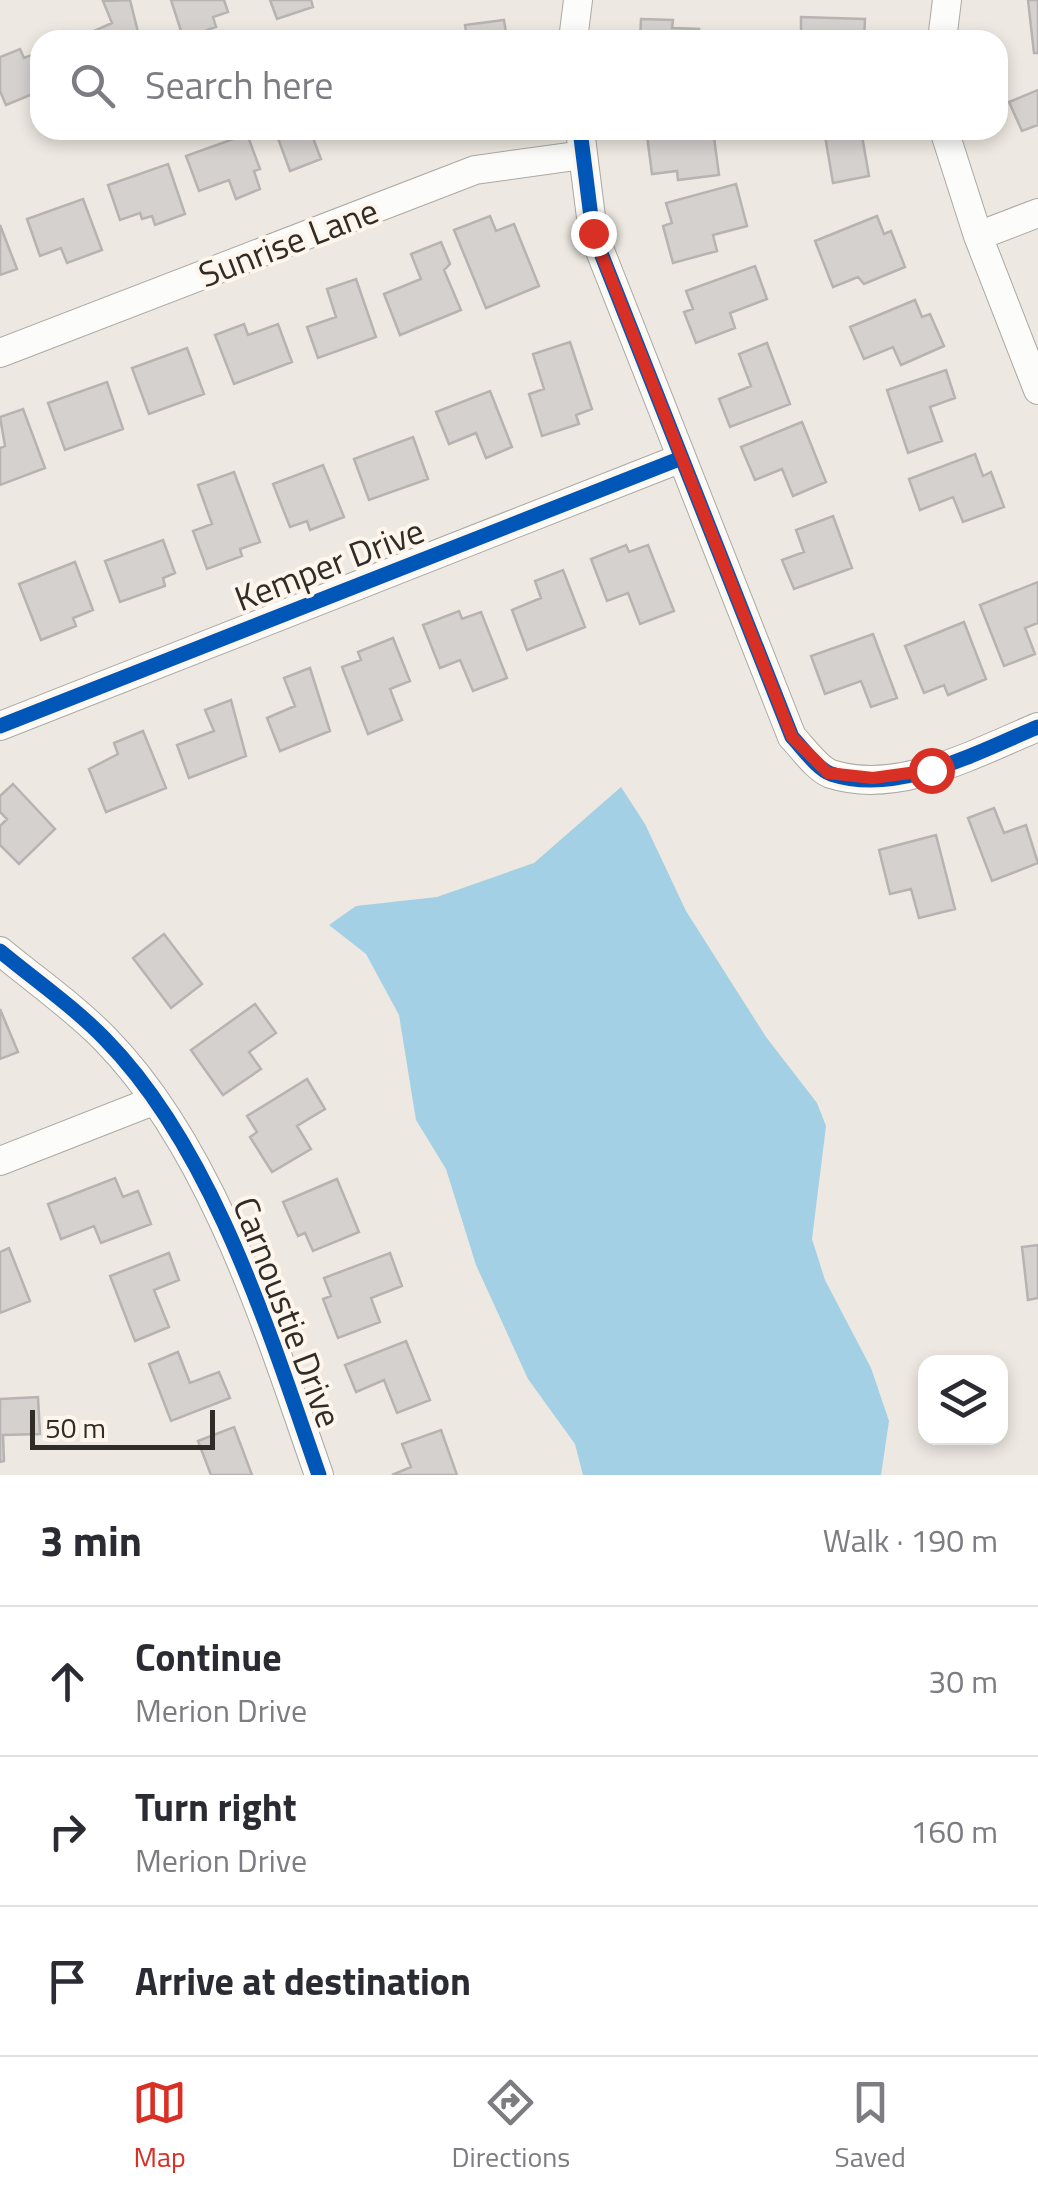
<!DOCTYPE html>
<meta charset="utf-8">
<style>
:root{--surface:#fff;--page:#f7f7f7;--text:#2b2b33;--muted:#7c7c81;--line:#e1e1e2;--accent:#d93025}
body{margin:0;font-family:"Titillium Web",sans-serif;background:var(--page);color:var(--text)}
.controls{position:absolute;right:30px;bottom:30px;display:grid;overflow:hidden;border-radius:20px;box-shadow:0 5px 15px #0003}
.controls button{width:90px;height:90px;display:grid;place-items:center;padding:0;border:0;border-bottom:2px solid var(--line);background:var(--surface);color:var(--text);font:50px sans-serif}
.scale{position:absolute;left:30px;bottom:25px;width:185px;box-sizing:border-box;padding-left:10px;border:5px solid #302d28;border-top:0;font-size:28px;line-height:35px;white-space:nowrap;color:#302d28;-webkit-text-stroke:8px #fef6ec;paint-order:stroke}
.stop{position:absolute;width:30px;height:30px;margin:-22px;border:8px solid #d93025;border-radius:50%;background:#fff}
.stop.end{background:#d93025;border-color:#fff;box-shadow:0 2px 10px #0008}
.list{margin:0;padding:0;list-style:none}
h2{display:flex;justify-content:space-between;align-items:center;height:130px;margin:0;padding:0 40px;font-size:42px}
h2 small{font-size:32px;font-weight:400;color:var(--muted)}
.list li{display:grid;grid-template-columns:65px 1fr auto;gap:30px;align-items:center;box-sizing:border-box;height:150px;padding:0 40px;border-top:2px solid var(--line)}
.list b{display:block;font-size:38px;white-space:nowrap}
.list p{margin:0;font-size:32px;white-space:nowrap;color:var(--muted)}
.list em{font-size:32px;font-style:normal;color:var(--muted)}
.icon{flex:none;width:55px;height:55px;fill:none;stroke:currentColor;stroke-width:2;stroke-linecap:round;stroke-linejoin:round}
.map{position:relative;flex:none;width:1038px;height:1475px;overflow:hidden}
.search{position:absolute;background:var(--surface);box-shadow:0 5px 15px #0003;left:30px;right:30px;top:30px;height:110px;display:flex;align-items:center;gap:25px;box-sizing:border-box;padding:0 35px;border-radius:30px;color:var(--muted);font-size:38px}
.sheet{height:580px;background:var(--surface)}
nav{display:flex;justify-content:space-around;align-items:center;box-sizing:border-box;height:140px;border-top:2px solid var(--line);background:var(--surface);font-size:28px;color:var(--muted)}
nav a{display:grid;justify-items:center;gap:5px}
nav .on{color:var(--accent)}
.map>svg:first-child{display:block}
.water{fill:#a3d0e4}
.building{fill:#d4d1cf;stroke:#b7b3b2;stroke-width:2.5}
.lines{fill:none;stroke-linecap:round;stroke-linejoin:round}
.minor-casing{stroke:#aca8a2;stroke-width:30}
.minor{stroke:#fcfcfa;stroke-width:28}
.cycleway-casing{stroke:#fef6ec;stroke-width:21}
.cycleway{stroke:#0057b8;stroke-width:15}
.route{stroke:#d93025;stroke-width:12}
.labels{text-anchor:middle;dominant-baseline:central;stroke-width:8;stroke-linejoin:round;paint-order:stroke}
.street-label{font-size:35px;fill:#302d28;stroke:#fef6ec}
</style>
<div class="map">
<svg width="1038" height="1475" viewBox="0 0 1038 1475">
<rect width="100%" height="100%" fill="#ede8e1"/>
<path class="water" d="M 621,787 L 645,824 L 686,911 L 766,1037 L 817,1103 L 826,1126 L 812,1239 L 825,1280 L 871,1368 L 889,1421 L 881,1475 L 583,1475 L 575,1444 L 528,1379 L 476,1265 L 446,1169 L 416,1120 L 399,1015 L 366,954 L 329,925 L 356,906 L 437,897 L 534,863 Z"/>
<path class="building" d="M 130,0 L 140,40 L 74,40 L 112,23 L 103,1 Z
M 171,0 L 224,0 L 228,12 L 213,17 L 216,27 L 207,30 L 211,39 L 190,40 L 188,34 L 183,37 Z
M 270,0 L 311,0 L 313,7 L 277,19 Z
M 1028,0 L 1038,0 L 1038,53 L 1034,53 Z
M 801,17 L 865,19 L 864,40 L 801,40 Z
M 641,19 L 673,20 L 672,28 L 699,29 L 698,40 L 640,40 Z
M 504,20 L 507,40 L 467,40 L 465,25 Z
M 20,49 L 24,58 L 37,53 L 40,91 L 6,105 L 0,91 L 0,57 Z
M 1038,90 L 1038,125 L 1022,131 L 1009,102 Z
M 275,130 L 310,130 L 321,159 L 290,171 Z
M 670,130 L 713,130 L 719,175 L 678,180 L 677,171 L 652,174 L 647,136 Z
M 824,130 L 861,130 L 869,176 L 833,183 Z
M 247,134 L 260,169 L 254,171 L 260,189 L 236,199 L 229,180 L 199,191 L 186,156 Z
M 168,164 L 185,214 L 155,225 L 152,216 L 142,219 L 140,213 L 120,220 L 108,185 Z
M 736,184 L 747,226 L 713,235 L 717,251 L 673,263 L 663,226 L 672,223 L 666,203 Z
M 83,199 L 102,250 L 67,263 L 61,248 L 40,256 L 27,219 Z
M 490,216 L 496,231 L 514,224 L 539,286 L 486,308 L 454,230 Z
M 877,216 L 884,234 L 891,231 L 905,267 L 864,284 L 858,277 L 833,287 L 815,241 Z
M 0,225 L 17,269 L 0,275 Z
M 441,242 L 450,264 L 444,270 L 461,310 L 400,335 L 384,294 L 421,279 L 411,254 Z
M 755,266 L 767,299 L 730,313 L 735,328 L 696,343 L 684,312 L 693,309 L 686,291 Z
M 356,279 L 376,337 L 318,358 L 307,327 L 336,317 L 327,289 Z
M 915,300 L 922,317 L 930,314 L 944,346 L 901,365 L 893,347 L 864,359 L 850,327 Z
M 244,324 L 248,335 L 278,324 L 292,362 L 234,384 L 215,335 Z
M 570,342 L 592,409 L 576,415 L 579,424 L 542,436 L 529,394 L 544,389 L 533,354 Z
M 767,343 L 790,404 L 730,427 L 719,399 L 751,386 L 739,354 Z
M 187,348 L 204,394 L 149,414 L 132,368 Z
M 946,370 L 955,398 L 930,407 L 942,441 L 908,453 L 887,390 Z
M 107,382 L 123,429 L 65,450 L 48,403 Z
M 490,391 L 512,447 L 486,458 L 476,433 L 449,444 L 436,412 Z
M 23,409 L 45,468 L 0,485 L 0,448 L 5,446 L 0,417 Z
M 802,422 L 826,482 L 793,496 L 782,469 L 755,480 L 741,447 Z
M 413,437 L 428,479 L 369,500 L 354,459 Z
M 975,454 L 983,476 L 991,472 L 1004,507 L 963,522 L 953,497 L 920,510 L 909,479 Z
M 323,465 L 344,517 L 310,530 L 307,521 L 290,527 L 273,484 Z
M 234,472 L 260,542 L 240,549 L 242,556 L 207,569 L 193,531 L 212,524 L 198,485 Z
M 833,516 L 852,568 L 794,589 L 782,560 L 804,552 L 796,530 Z
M 163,540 L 175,573 L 163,578 L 165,586 L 120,602 L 105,561 Z
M 626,545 L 629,552 L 648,545 L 674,611 L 640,624 L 628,593 L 607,601 L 591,559 Z
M 75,562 L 93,610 L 73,618 L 76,626 L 41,640 L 19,584 Z
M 563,570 L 585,627 L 527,650 L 512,610 L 541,598 L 535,581 Z
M 1038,582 L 1038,623 L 1025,628 L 1035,654 L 1004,666 L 980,605 Z
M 459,611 L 462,619 L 481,612 L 507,678 L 473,691 L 460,660 L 440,668 L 423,625 Z
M 964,622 L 986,679 L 948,695 L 944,685 L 924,693 L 905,646 Z
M 873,634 L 897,698 L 871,707 L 861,681 L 825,694 L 811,656 Z
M 393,638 L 410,681 L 390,689 L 402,720 L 368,734 L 342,667 L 361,660 L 358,652 Z
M 310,668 L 330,731 L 280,751 L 267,718 L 295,706 L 284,678 Z
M 231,700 L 246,756 L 189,778 L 177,745 L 214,731 L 205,710 Z
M 143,731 L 166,788 L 106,812 L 89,769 L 118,754 L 114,743 Z
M 13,784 L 55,829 L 19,864 L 0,845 L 0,826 L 7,819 L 0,812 L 0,796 Z
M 994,808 L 1004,833 L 1026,825 L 1038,863 L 992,881 L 968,818 Z
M 936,835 L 955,909 L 919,918 L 911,889 L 890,894 L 879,850 Z
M 164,934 L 202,984 L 171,1008 L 133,958 Z
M 255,1004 L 276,1033 L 249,1052 L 261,1069 L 223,1095 L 191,1050 Z
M 0,1009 L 18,1052 L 0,1059 Z
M 307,1079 L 325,1109 L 297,1126 L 311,1149 L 272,1172 L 250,1137 L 257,1132 L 247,1116 Z
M 115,1178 L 123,1197 L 138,1191 L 151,1224 L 101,1243 L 94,1226 L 61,1239 L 48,1204 Z
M 337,1179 L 359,1232 L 313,1251 L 305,1233 L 298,1236 L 283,1202 Z
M 1038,1245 L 1038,1298 L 1028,1300 L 1022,1247 Z
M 9,1248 L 30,1301 L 0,1313 L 0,1252 Z
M 169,1253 L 179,1280 L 154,1290 L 169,1327 L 135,1341 L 110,1276 Z
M 390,1253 L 402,1286 L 371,1298 L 380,1322 L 338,1338 L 323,1299 L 331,1296 L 324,1278 Z
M 406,1341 L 430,1400 L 397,1413 L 384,1380 L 356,1392 L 345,1365 Z
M 178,1352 L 190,1383 L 219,1372 L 230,1398 L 171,1421 L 149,1364 Z
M 38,1397 L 40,1434 L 3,1435 L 4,1461 L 0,1462 L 0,1399 Z
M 234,1427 L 252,1475 L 211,1475 L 198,1441 Z
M 441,1430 L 457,1475 L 392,1475 L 411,1467 L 402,1444 Z"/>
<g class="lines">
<defs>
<path id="minor" d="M 573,40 L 578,0
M 942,40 L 947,0
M 580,130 L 593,233 L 792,737 C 802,747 817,769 831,774 C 899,796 977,752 1038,727
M 944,130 L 978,236 L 1038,390
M 978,236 L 1038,213
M 0,353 L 475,170 L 583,155
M 0,726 L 679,459
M 0,951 C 35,980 74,1007 105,1039 C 213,1149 269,1332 319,1475
M 0,1161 L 153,1101"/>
</defs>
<use href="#minor" class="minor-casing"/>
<use href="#minor" class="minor"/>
<defs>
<path id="cycleway" d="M 580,130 L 593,233 L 792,737 C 802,747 817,769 831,774 C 899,796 977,752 1038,727
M 0,726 L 679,459
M 0,951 C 35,980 74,1007 105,1039 C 213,1149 269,1332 319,1475"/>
</defs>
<use href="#cycleway" class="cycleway-casing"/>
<use href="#cycleway" class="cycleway"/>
</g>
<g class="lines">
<path class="route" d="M 593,233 L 792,737 L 828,773 L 873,778 L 931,770"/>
</g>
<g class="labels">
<g class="street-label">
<text transform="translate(288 242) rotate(-21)">Sunrise Lane</text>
<text transform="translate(329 564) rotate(-21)">Kemper Drive</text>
<text transform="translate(288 1312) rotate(69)">Carnoustie Drive</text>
</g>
</g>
</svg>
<div class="controls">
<button><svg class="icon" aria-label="layers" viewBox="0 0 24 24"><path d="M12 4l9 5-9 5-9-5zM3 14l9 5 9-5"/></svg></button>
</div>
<div class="scale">50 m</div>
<div class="stop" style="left:931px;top:770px"></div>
<div class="stop end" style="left:593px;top:233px"></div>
<div class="search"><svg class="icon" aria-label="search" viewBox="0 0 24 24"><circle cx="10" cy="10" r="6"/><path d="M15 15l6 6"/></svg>Search here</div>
</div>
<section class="sheet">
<h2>3 min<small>Walk · 190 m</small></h2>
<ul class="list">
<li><svg class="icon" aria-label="ahead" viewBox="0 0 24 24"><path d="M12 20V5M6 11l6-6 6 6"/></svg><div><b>Continue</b><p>Merion Drive</p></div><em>30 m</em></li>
<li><svg class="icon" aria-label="right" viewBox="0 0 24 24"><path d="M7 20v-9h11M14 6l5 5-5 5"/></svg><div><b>Turn right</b><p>Merion Drive</p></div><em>160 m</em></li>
<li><svg class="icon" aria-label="arrive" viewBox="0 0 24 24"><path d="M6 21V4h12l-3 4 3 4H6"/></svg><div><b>Arrive at destination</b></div></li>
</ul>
</section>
<nav>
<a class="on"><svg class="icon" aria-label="map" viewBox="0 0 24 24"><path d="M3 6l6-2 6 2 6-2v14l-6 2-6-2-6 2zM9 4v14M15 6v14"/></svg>Map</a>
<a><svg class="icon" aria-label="directions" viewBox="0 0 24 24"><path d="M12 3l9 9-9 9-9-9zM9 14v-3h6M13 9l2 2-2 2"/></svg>Directions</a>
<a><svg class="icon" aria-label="saved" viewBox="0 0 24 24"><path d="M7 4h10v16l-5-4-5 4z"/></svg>Saved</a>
</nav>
